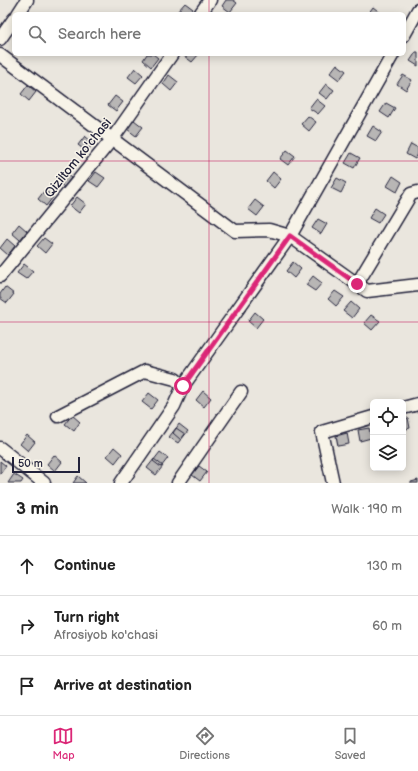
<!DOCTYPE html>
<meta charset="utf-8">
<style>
:root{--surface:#fff;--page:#f6f6f6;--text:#222;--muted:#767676;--line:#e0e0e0;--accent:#db2777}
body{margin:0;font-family:"Balsamiq Sans",sans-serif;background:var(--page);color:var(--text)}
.controls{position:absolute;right:12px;bottom:12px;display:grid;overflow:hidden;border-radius:6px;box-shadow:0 2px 10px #0003}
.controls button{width:36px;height:36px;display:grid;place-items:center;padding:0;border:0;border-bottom:1px solid var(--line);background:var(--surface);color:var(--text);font:20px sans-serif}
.scale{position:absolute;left:12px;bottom:10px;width:68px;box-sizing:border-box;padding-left:4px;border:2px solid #22223b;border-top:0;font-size:11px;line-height:14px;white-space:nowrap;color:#22223b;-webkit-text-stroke:3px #f7f3e8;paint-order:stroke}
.stop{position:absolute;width:12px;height:12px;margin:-9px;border:3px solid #db2777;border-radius:50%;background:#fff}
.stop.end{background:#db2777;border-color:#fff;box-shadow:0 1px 4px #0008}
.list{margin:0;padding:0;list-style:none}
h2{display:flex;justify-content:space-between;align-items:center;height:52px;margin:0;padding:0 16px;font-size:17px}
h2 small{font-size:13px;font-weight:400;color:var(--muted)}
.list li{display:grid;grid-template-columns:26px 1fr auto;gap:12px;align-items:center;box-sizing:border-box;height:60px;padding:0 16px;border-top:1px solid var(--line)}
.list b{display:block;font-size:15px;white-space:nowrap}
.list p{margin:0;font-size:13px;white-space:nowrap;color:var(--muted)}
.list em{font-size:13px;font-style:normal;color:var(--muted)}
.icon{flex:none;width:22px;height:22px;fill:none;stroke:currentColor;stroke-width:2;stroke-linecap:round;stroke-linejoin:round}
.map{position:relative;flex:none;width:418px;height:483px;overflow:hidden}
.search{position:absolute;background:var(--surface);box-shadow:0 2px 10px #0003;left:12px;right:12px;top:12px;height:44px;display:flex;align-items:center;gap:10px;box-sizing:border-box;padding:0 14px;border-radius:6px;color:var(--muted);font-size:15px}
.sheet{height:232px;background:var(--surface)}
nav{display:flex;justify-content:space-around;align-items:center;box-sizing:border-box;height:56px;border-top:1px solid var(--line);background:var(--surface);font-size:11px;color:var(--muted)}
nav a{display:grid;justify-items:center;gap:2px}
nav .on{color:var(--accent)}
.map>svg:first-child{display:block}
.building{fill:#b8b6b5;stroke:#22223b}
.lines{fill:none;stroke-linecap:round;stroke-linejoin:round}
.minor-casing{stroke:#22223b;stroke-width:15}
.minor{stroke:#f7f3e8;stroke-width:12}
.route{stroke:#db2777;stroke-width:5}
.grid{fill:none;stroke:#c2185b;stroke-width:1;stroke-opacity:0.55}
.labels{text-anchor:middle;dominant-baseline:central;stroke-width:3;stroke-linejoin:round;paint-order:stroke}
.street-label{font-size:13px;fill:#22223b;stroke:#f7f3e8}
</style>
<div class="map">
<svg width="418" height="483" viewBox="0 0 418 483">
<rect width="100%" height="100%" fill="#eae6de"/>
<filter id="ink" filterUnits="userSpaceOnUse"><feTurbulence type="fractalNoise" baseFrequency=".025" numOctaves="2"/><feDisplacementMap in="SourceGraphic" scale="8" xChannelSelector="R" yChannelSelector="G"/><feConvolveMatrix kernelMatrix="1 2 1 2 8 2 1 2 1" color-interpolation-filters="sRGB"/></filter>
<g filter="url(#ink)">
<path class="building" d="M 226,0 L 233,0 L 237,3 L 230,12 L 222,6 Z
M 185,3 L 193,9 L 189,14 L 181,14 L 177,12 Z
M 373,7 L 382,14 L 368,14 Z
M 416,52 L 418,52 L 418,66 L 410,61 Z
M 147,54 L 153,54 L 158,58 L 151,67 L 143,60 Z
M 185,54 L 199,54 L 192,62 L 184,56 Z
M 337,64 L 346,71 L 339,80 L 330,73 Z
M 135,68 L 143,75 L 136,83 L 128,77 Z
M 169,75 L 178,82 L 171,91 L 163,84 Z
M 403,75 L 412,80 L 406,90 L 397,84 Z
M 326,84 L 334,90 L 327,99 L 319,93 Z
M 28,85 L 36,92 L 29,101 L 21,94 Z
M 115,96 L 123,102 L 116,111 L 108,105 Z
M 316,99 L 325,106 L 318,114 L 309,108 Z
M 386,103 L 395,108 L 389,118 L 380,112 Z
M 308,116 L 316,122 L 309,131 L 301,124 Z
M 134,120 L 143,127 L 136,136 L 127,129 Z
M 373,126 L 382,132 L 376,141 L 367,136 Z
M 85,136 L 93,143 L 87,152 L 78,145 Z
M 411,144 L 418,148 L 418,154 L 415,159 L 406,154 Z
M 287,150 L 295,156 L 288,165 L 280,159 Z
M 351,153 L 360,158 L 354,168 L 345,163 Z
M 62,171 L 71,178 L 64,187 L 55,180 Z
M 96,172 L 105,178 L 98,187 L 89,181 Z
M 273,172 L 281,179 L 274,188 L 266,181 Z
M 393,176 L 402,182 L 397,192 L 387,186 Z
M 337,178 L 346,183 L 341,193 L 331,188 Z
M 45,190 L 53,197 L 46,206 L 38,199 Z
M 77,197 L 86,204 L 79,213 L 70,206 Z
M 255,200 L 264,207 L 257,216 L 248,209 Z
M 375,208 L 384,214 L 378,223 L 369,218 Z
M 318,219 L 327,224 L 321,234 L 312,228 Z
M 19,224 L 27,231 L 20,240 L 12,233 Z
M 44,238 L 52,244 L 45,253 L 37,246 Z
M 7,239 L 15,246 L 8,255 L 0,248 Z
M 293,262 L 301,269 L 294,278 L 286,271 Z
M 24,264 L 33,271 L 26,279 L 17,273 Z
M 313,276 L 322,283 L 315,291 L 306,285 Z
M 5,287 L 14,294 L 7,303 L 0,298 L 0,294 Z
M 335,291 L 344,297 L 336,306 L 328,299 Z
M 351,302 L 359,309 L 352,318 L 343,311 Z
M 255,312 L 263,319 L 256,328 L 248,321 Z
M 371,315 L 380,321 L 372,330 L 364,323 Z
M 203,391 L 211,398 L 204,407 L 196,400 Z
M 149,393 L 158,400 L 151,409 L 142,402 Z
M 72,415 L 80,422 L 74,431 L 65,424 Z
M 408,418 L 410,428 L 403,430 L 403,419 Z
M 179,424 L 188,431 L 181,440 L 173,433 Z
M 176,428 L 185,434 L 178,443 L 169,437 Z
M 369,428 L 371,438 L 360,441 L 358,430 Z
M 347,433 L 349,444 L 338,446 L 336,436 Z
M 27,435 L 35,442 L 28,451 L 20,444 Z
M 114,447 L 122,454 L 115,463 L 107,456 Z
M 160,452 L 168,458 L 161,467 L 153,461 Z
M 54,455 L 62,462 L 55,471 L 47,464 Z
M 154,459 L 163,466 L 156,475 L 147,468 Z
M 0,461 L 6,466 L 0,474 Z
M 199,466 L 207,472 L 200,481 L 192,475 Z
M 14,474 L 23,480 L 21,483 L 8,483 Z
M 78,476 L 86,483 L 73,483 Z
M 418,480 L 418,483 L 411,483 L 411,482 Z"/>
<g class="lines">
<defs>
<path id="minor" d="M 18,14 L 27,0
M 200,14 L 210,0
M 404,35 L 418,10
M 0,39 L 14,19
M 0,55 L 235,231 L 269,230 L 290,236 L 367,291 L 418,285
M 0,276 L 113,138 L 172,54
M 357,284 L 411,194 L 418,192
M 403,408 L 418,404
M 58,416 L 145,371 L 175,379 L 183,386
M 0,448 L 44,483
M 121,483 L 174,406 L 183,386 L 290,236 L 393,54
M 178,483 L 241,392
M 333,483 L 322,432 L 373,417"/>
</defs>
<use href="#minor" class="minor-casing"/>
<use href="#minor" class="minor"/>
</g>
</g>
<g class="lines" filter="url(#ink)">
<path class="route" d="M 183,386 L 290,236 L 357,284"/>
</g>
<path class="grid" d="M 209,0 L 209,14M 209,54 L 209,483M 0,161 L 418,161M 0,322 L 418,322"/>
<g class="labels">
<g class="street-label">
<text transform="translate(78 158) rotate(-51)">Qiziltom ko'chasi</text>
</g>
</g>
</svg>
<div class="controls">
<button><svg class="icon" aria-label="locate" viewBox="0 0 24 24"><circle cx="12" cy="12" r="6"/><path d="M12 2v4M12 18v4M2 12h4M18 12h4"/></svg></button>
<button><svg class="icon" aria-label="layers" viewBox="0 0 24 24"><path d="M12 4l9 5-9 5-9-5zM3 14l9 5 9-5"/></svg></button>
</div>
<div class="scale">50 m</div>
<div class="stop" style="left:183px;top:386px"></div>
<div class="stop end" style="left:357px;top:284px"></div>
<div class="search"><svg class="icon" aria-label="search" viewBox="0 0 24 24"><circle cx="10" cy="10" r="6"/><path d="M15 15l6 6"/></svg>Search here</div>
</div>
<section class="sheet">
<h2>3 min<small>Walk · 190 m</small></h2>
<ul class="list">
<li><svg class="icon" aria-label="ahead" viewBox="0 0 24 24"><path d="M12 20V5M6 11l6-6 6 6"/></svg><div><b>Continue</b></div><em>130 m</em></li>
<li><svg class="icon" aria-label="right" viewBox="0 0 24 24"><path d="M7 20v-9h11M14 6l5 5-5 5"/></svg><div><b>Turn right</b><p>Afrosiyob ko'chasi</p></div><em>60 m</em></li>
<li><svg class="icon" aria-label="arrive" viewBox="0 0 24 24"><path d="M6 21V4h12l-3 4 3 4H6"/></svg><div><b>Arrive at destination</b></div></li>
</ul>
</section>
<nav>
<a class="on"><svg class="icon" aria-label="map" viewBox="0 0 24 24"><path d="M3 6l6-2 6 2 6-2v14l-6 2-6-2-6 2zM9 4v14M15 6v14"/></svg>Map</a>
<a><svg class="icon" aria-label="directions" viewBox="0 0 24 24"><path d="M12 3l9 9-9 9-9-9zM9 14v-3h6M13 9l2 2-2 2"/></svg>Directions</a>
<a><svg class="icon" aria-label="saved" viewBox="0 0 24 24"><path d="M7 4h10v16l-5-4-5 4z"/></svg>Saved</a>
</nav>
